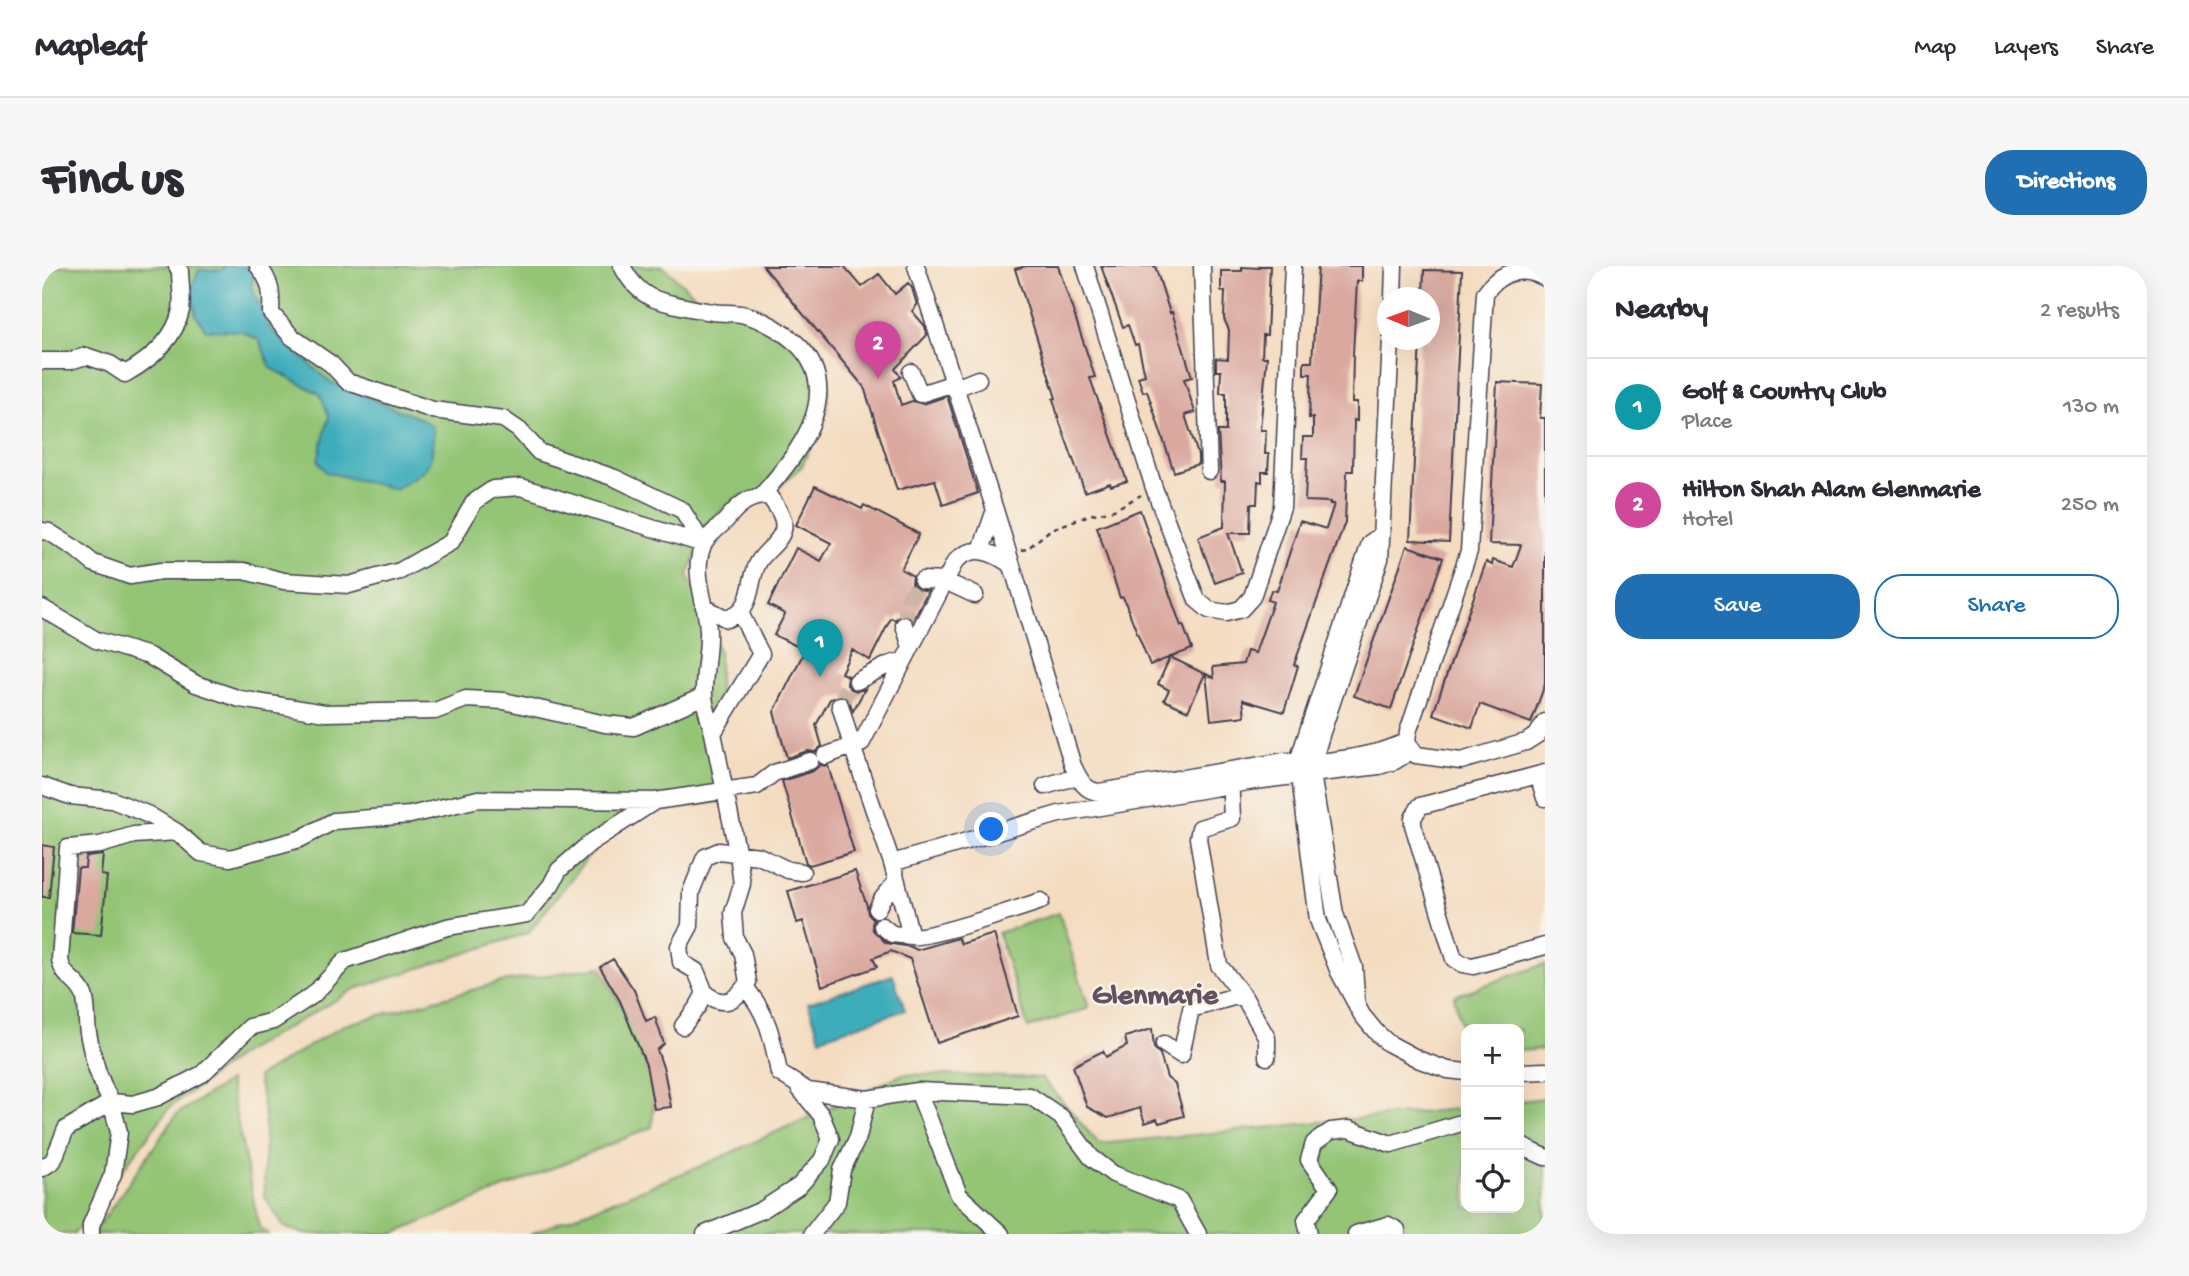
<!DOCTYPE html>
<meta charset="utf-8">
<style>
:root{--surface:#fff;--page:#f7f7f7;--text:#2b2b33;--muted:#7c7c81;--line:#e1e1e2;--accent:#1f6fb2}
body{margin:0;font-family:"Gochi Hand",sans-serif;background:var(--page);color:var(--text)}
.controls{position:absolute;right:21px;bottom:21px;display:grid;overflow:hidden;border-radius:14px;box-shadow:0 7px 28px #0002}
.controls button{width:63px;height:63px;display:grid;place-items:center;padding:0;border:0;border-bottom:2px solid var(--line);background:var(--surface);color:var(--text);font:35px sans-serif}
.compass{position:absolute;left:1335px;top:21px;width:63px;height:63px;border-radius:50%;background:var(--surface);box-shadow:0 7px 28px #0002;rotate:271deg}
.you{position:absolute;left:950px;top:564px;width:24px;height:24px;margin:-18px;border:5px solid #fff;border-radius:50%;background:#1a73e8;box-shadow:0 0 0 10px #1a73e833}
.badge{display:grid;place-items:center;width:46px;height:46px;border-radius:50%;background:var(--accent);color:#fff;font-size:23px;font-weight:700}
.pin{position:absolute;translate:-50% -58px;filter:drop-shadow(0 2px 4px #0008)}
.pin::after{content:'';position:absolute;top:37px;width:24px;height:21px;background:inherit;clip-path:polygon(0 0,100% 0,50% 100%)}
.list{margin:0;padding:0;list-style:none}
h2{display:flex;justify-content:space-between;align-items:center;height:91px;margin:0;padding:0 28px;font-size:30px}
h2 small{font-size:23px;font-weight:400;color:var(--muted)}
.list li{display:grid;grid-template-columns:46px 1fr auto;gap:21px;align-items:center;box-sizing:border-box;height:98px;padding:0 28px;border-top:2px solid var(--line)}
.list b{display:block;font-size:26px;white-space:nowrap}
.list p{margin:0;font-size:23px;white-space:nowrap;color:var(--muted)}
.list em{font-size:23px;font-style:normal;color:var(--muted)}
.actions{display:flex;gap:14px;padding:21px 28px}
.actions a{flex:1;padding:16px 0;border:2px solid var(--accent);border-radius:28px;text-align:center;font-size:24px;color:var(--accent)}
.actions .main{background:var(--accent);color:#fff}
.icon{flex:none;width:38px;height:38px;fill:none;stroke:currentColor;stroke-width:2;stroke-linecap:round;stroke-linejoin:round}
.map{position:relative;flex:none;width:1503px;height:968px;overflow:hidden;border-radius:28px}
header{display:flex;align-items:center;gap:42px;box-sizing:border-box;height:98px;padding:0 35px;background:var(--surface);border-bottom:2px solid var(--line)}
header strong{font-size:33px}
nav{display:flex;gap:38px;margin-inline-start:auto;font-size:24px}
.intro{display:flex;align-items:center;justify-content:space-between;box-sizing:border-box;height:168px;padding:0 42px}
h1{margin:0;font-size:49px}
.button{padding:18px 32px;border-radius:28px;background:var(--accent);color:#fff;font-size:24px;font-weight:700}
main{display:flex;gap:42px;padding:0 42px}
aside{flex:1;background:var(--surface);border-radius:28px;box-shadow:0 7px 28px #0002}
.map>svg:first-child{display:block}
.green{fill:#93c575;stroke:#5a7458;stroke-width:2}
.water{fill:#3eadbc;stroke:#30687c;stroke-width:2}
.building{fill:#daa89f}
.lines{fill:none;stroke-linecap:round;stroke-linejoin:round}
.minor-tunnel{stroke:#cab7a5;stroke-width:16;stroke-dasharray:16 8;stroke-linecap:butt}
.minor-casing{stroke:#423e4f;stroke-width:19}
.path{stroke:#423e4f;stroke-width:2.5;stroke-dasharray:5 5;stroke-linecap:butt}
.minor{stroke:#fff;stroke-width:16}
.labels{text-anchor:middle;dominant-baseline:central;stroke-width:5;stroke-linejoin:round;paint-order:stroke}
.district-label{font-size:30px;font-weight:bold;fill:#62515e;stroke:#f7f3e8}
</style>
<header>
<strong>Mapleaf</strong>
<nav><a>Map</a><a>Layers</a><a>Share</a></nav>
</header>
<div class="intro"><h1>Find us</h1><a class="button">Directions</a></div>
<main>
<div class="map">
<svg width="1503" height="968" viewBox="0 0 1503 968">
<rect width="100%" height="100%" fill="#f7f3e8"/>
<filter id="ink" filterUnits="userSpaceOnUse"><feTurbulence type="fractalNoise" baseFrequency=".0143" numOctaves="2"/><feDisplacementMap in="SourceGraphic" scale="14" xChannelSelector="R" yChannelSelector="G"/><feConvolveMatrix kernelMatrix="1 2 1 2 8 2 1 2 1" color-interpolation-filters="sRGB"/></filter>
<filter id="wash" filterUnits="userSpaceOnUse"><feTurbulence type="fractalNoise" baseFrequency=".00686" numOctaves="4" result="noise"/><feDisplacementMap in="SourceGraphic" scale="28" xChannelSelector="R" yChannelSelector="G"/><feGaussianBlur stdDeviation="1.57" result="paint"/><feColorMatrix in="noise" values="0 0 0 0 0 0 0 0 0 0 0 0 0 0 0 0 0 1.4 0 .05"/><feComposite in="paint" operator="in"/></filter>
<g filter="url(#wash)">
<rect width="100%" height="100%" fill="#f4dcc0"/>
<path class="green" d="M 0,0 L 620,0 L 654,30 L 712,39 L 769,72 L 787,121 L 784,147 L 760,200 L 734,224 L 696,230 L 666,257 L 646,309 L 677,386 L 677,437 L 660,452 L 675,536 L 608,546 L 559,575 L 486,667 L 313,723 L 199,788 L 128,841 L 32,968 L 0,968 Z
M 1017,647 L 1047,742 L 986,762 L 956,667 Z
M 1503,698 L 1503,783 L 1477,785 L 1477,763 L 1424,763 L 1424,781 L 1412,730 Z
M 558,701 C 585,747 618,806 610,861 L 351,968 L 262,968 L 242,961 L 222,930 L 223,852 L 216,811 L 302,759 L 459,716 Z
M 861,808 L 1000,812 L 1057,878 L 1424,842 L 1424,942 L 1477,942 L 1477,835 L 1503,832 L 1503,968 L 488,968 L 664,898 Z
M 187,815 L 217,961 L 226,968 L 51,968 L 135,848 Z"/>
<path class="water" d="M 184,0 L 223,0 L 214,5 L 209,20 L 228,63 L 288,116 L 379,153 L 391,161 C 392,203 386,203 352,223 L 284,206 L 276,194 L 287,150 L 278,128 L 229,102 L 217,74 L 199,65 L 164,64 L 154,49 L 148,25 L 157,4 L 179,4 Z
M 851,709 L 863,744 L 778,772 L 766,737 Z"/>
<g id="blocks">
<path class="building" d="M 721,0 L 802,0 L 820,21 L 837,8 L 853,28 L 866,17 L 870,22 L 875,39 L 870,45 L 883,60 L 885,69 L 853,103 L 859,111 L 852,115 L 859,139 L 870,135 L 881,138 L 905,130 L 936,227 L 901,239 L 893,214 L 855,224 L 822,121 Z
M 984,0 L 1016,0 L 1053,111 L 1048,112 L 1085,215 L 1069,220 L 1068,217 L 1043,226 L 1018,157 L 1011,133 L 1014,132 L 973,3 Z
M 1059,0 L 1113,0 L 1128,47 L 1130,46 L 1150,111 L 1142,113 L 1153,146 L 1143,149 L 1156,189 L 1156,198 L 1132,206 L 1105,125 L 1101,126 L 1096,111 L 1103,109 L 1096,78 L 1093,79 L 1086,59 L 1081,61 Z
M 1217,0 L 1228,0 L 1225,69 L 1221,69 L 1220,91 L 1225,91 L 1218,164 L 1224,164 L 1223,188 L 1227,188 L 1226,206 L 1220,206 L 1220,216 L 1216,215 L 1215,238 L 1209,238 L 1208,267 L 1186,267 L 1200,307 L 1173,317 L 1156,271 L 1182,261 L 1183,215 L 1179,215 L 1176,165 L 1184,165 L 1184,127 L 1178,127 L 1179,105 L 1174,105 L 1174,92 L 1186,93 L 1187,64 L 1182,53 L 1183,25 L 1179,25 L 1179,5 L 1200,5 L 1200,1 L 1217,2 Z
M 1276,0 L 1320,0 L 1320,15 L 1315,15 L 1311,88 L 1310,136 L 1315,136 L 1315,155 L 1312,154 L 1311,205 L 1305,205 L 1303,256 L 1252,399 L 1256,400 L 1242,446 L 1201,434 L 1203,450 L 1169,454 L 1164,408 L 1172,412 L 1171,401 L 1201,398 L 1205,385 L 1213,387 L 1231,336 L 1226,334 L 1229,324 L 1235,325 L 1258,255 L 1284,263 L 1292,238 L 1288,238 L 1288,236 L 1263,235 L 1265,192 L 1260,192 L 1261,171 L 1271,171 L 1271,152 L 1267,152 L 1269,108 L 1262,108 L 1262,96 L 1270,96 Z
M 1382,4 L 1420,5 L 1407,276 L 1368,274 L 1378,74 L 1388,74 L 1388,32 L 1381,32 Z
M 1455,116 L 1500,118 L 1498,152 L 1503,152 L 1503,418 L 1489,457 L 1438,438 L 1430,462 L 1391,448 L 1444,296 L 1450,299 L 1451,294 L 1471,301 L 1479,279 L 1447,278 Z
M 773,220 L 820,243 L 822,239 L 877,268 L 859,303 L 871,310 L 870,318 L 874,322 L 886,325 L 871,354 L 864,349 L 858,349 L 853,354 L 849,352 L 828,394 L 810,384 L 799,407 L 806,410 L 805,419 L 809,423 L 815,425 L 823,423 L 811,445 L 806,432 L 801,429 L 788,433 L 774,459 L 780,480 L 773,486 L 765,485 L 745,492 L 732,446 L 763,384 L 732,369 L 743,348 L 726,339 L 754,282 L 779,295 L 789,277 L 754,259 Z
M 1098,244 L 1139,360 L 1141,359 L 1150,383 L 1108,399 L 1081,331 L 1078,332 L 1055,261 Z
M 1365,280 L 1401,292 L 1349,443 L 1312,430 Z
M 1128,391 L 1163,408 L 1146,445 L 1122,434 L 1127,424 L 1116,418 Z
M 778,499 L 786,500 L 812,586 L 768,599 L 764,597 L 740,515 L 771,505 Z
M 0,579 L 12,581 L 7,631 L 0,631 Z
M 61,589 L 59,609 L 65,610 L 59,669 L 30,667 L 36,602 L 43,602 L 44,591 Z
M 813,605 L 825,640 L 826,648 L 832,653 L 830,658 L 831,664 L 844,677 L 869,681 L 875,684 L 916,672 L 919,678 L 952,668 L 976,750 L 895,777 L 868,693 L 849,685 L 831,692 L 835,701 L 780,720 L 761,655 L 755,657 L 746,625 Z
M 571,693 L 592,724 L 604,755 L 613,751 L 622,778 L 615,784 L 622,804 L 629,841 L 612,843 L 604,799 L 578,735 L 558,701 Z
M 1110,763 L 1112,782 L 1118,788 L 1125,812 L 1133,818 L 1142,850 L 1117,857 L 1115,853 L 1103,857 L 1098,842 L 1066,852 L 1045,841 L 1031,800 L 1061,785 L 1064,791 L 1085,780 L 1083,771 Z"/>
</g>
</g>
<g filter="url(#ink)">
<use href="#blocks" fill-opacity="0" stroke="#423e4f" stroke-width="2"/>
<g class="lines">
<path class="minor-tunnel" d="M 862,359 L 867,332 L 880,314
M 798,439 L 804,425 L 815,415"/>
<defs>
<path id="minor" d="M 216,0 C 229,15 230,27 229,47 L 250,71 L 289,98 L 306,116 L 391,144 L 461,153 L 477,164 L 497,186 L 573,212 L 640,244 L 661,278
M 580,0 C 586,12 595,24 608,31 C 620,37 657,44 671,46 C 681,48 693,46 703,49 C 722,54 739,64 754,77 C 806,126 755,190 719,230
M 874,0 L 953,244 L 1031,500 C 1037,512 1042,525 1057,526 L 1243,495 L 1279,496 L 1308,492 L 1336,486 L 1365,476
M 1043,0 L 1112,222 L 1155,334 L 1167,344 L 1184,347 L 1199,343 L 1210,331 L 1240,241 L 1251,0
M 1160,0 L 1167,205
M 1503,12 C 1481,0 1458,5 1443,27 L 1427,285 L 1366,466 L 1365,476 L 1374,489 L 1419,495 L 1484,476 L 1495,469 L 1503,456
M 1351,32 L 1352,0
M 0,95 L 28,95 L 44,90 L 68,98 L 83,108 C 108,94 133,73 139,44 C 141,32 138,17 138,5 L 135,0
M 869,106 L 878,128 L 912,117
M 914,122 L 936,113
M 0,265 L 7,266 L 34,283 L 51,297 L 88,310 L 119,305 L 202,305 L 242,315 L 307,319 L 358,305 L 409,276 L 432,236 L 451,223 L 479,221 L 661,278
M 1339,269 L 1328,277 L 1256,495 L 1276,654 L 1297,706 L 1320,749 L 1334,766 L 1346,777 L 1378,794 L 1406,804 L 1424,806
M 939,284 L 953,244
M 969,299 C 951,286 931,277 913,296 L 819,478 L 810,480 L 850,597 L 869,670 C 884,674 978,642 999,635
M 880,314 L 903,315 L 933,329
M 662,341 L 685,353 C 713,341 705,322 715,299 C 720,286 737,279 741,264 C 744,251 734,240 727,230 C 709,229 697,238 686,252 C 679,261 665,269 661,279 C 649,309 665,335 666,365 C 667,386 661,408 662,430 C 663,442 668,455 671,467
M 0,342 L 54,374 L 107,390 L 154,418 L 198,433 L 283,447 L 393,445 L 424,433 L 462,435 L 563,458 L 592,461 L 662,430
M 862,359 L 869,381
M 815,415 L 846,399 L 862,394
M 783,490 L 810,480 L 798,439
M 1503,507 L 1378,540 L 1371,552 L 1371,559 L 1412,693 L 1420,698 L 1431,700 L 1503,680
M 1188,509 L 1190,552 L 1158,562 L 1156,572 L 1177,699 L 1202,731 L 1225,772 L 1225,791
M 1496,509 L 1503,532
M 0,520 L 28,530 L 70,534 L 107,549 L 135,566
M 1003,520 L 1036,510
M 613,535 L 548,577 L 517,604 L 509,619 L 485,648 L 405,661 L 303,695 L 271,729 L 231,755 L 208,761 L 160,808 L 116,831 L 91,838 L 69,836 C 58,816 50,790 46,767 C 44,755 46,741 42,729 C 35,712 22,714 18,694 L 26,582 L 58,579 L 92,569 L 135,566 L 159,587 L 188,592 L 258,573 L 292,555 L 368,549 L 436,533 L 613,535 L 715,520 L 732,507 L 768,495
M 850,597 L 1017,548 L 1212,515 L 1337,500 L 1353,495 L 1369,485
M 835,643 L 840,633 L 855,615
M 840,660 L 850,668 L 869,670
M 703,721 C 727,750 730,771 737,807 L 766,825 L 825,833 L 876,825
M 663,727 C 682,743 695,734 706,716 L 701,688 L 693,672 L 691,647 L 700,618 L 696,589 L 671,467 L 719,388 L 698,347
M 1315,741 L 1312,701 L 1293,648 L 1270,508 L 1271,496 L 1280,466 L 1338,293 L 1349,74
M 641,760 L 656,740 L 663,727 L 654,705 L 639,696 L 637,680 L 648,660 L 649,626 L 663,591 L 677,585 L 717,590 L 746,604 L 760,606
M 1122,778 L 1139,789 L 1149,743 L 1191,731 L 1202,731
M 1477,806 L 1503,805
M 1477,879 L 1503,891
M 0,902 L 11,895 L 24,863 L 69,836 L 77,866 L 71,908 L 49,959 L 49,968
M 663,968 L 720,944 L 757,920 L 780,894 L 789,873 L 779,849 L 757,822
M 770,968 L 795,936 L 800,904 L 816,871 L 825,833
M 959,968 L 917,929 L 876,825 L 988,830 L 1019,851 L 1049,891 L 1071,908 L 1137,934 L 1156,968
M 1267,968 L 1264,954 L 1287,923 L 1267,894 L 1272,877 L 1289,865 L 1307,863 L 1349,878 L 1419,857 L 1424,858
M 1314,968 L 1346,959 L 1355,964 L 1355,968"/>
</defs>
<use href="#minor" class="minor-casing"/>
<path class="path" d="M 979,284 L 985,283 L 1008,264 L 1047,249 L 1072,244 L 1099,229"/>
<use href="#minor" class="minor"/>
</g>
</g>
<g class="labels">
<g class="district-label">
<text x="1113" y="731">Glenmarie</text>
</g>
</g>
</svg>
<div class="controls">
<button>+</button>
<button>−</button>
<button><svg class="icon" aria-label="locate" viewBox="0 0 24 24"><circle cx="12" cy="12" r="6"/><path d="M12 2v4M12 18v4M2 12h4M18 12h4"/></svg></button>
</div>
<svg class="compass" viewBox="-18 -18 36 36"><path d="M0-13l5 13h-10z" fill="#e53935"/><path d="M0 13l5-13h-10z" fill="#7c7c81"/></svg>
<div class="you"></div>
<div class="pin badge" style="left:778px;top:411px;background:#0f9aa8">1</div>
<div class="pin badge" style="left:836px;top:113px;background:#d1479c">2</div>
</div>
<aside>
<h2>Nearby<small>2 results</small></h2>
<ul class="list">
<li><span class="badge" style="background:#0f9aa8">1</span><div><b>Golf &amp; Country Club</b><p>Place</p></div><em>130 m</em></li>
<li><span class="badge" style="background:#d1479c">2</span><div><b>Hilton Shah Alam Glenmarie</b><p>Hotel</p></div><em>250 m</em></li>
</ul>
<div class="actions"><a class="main">Save</a><a>Share</a></div>
</aside>
</main>
